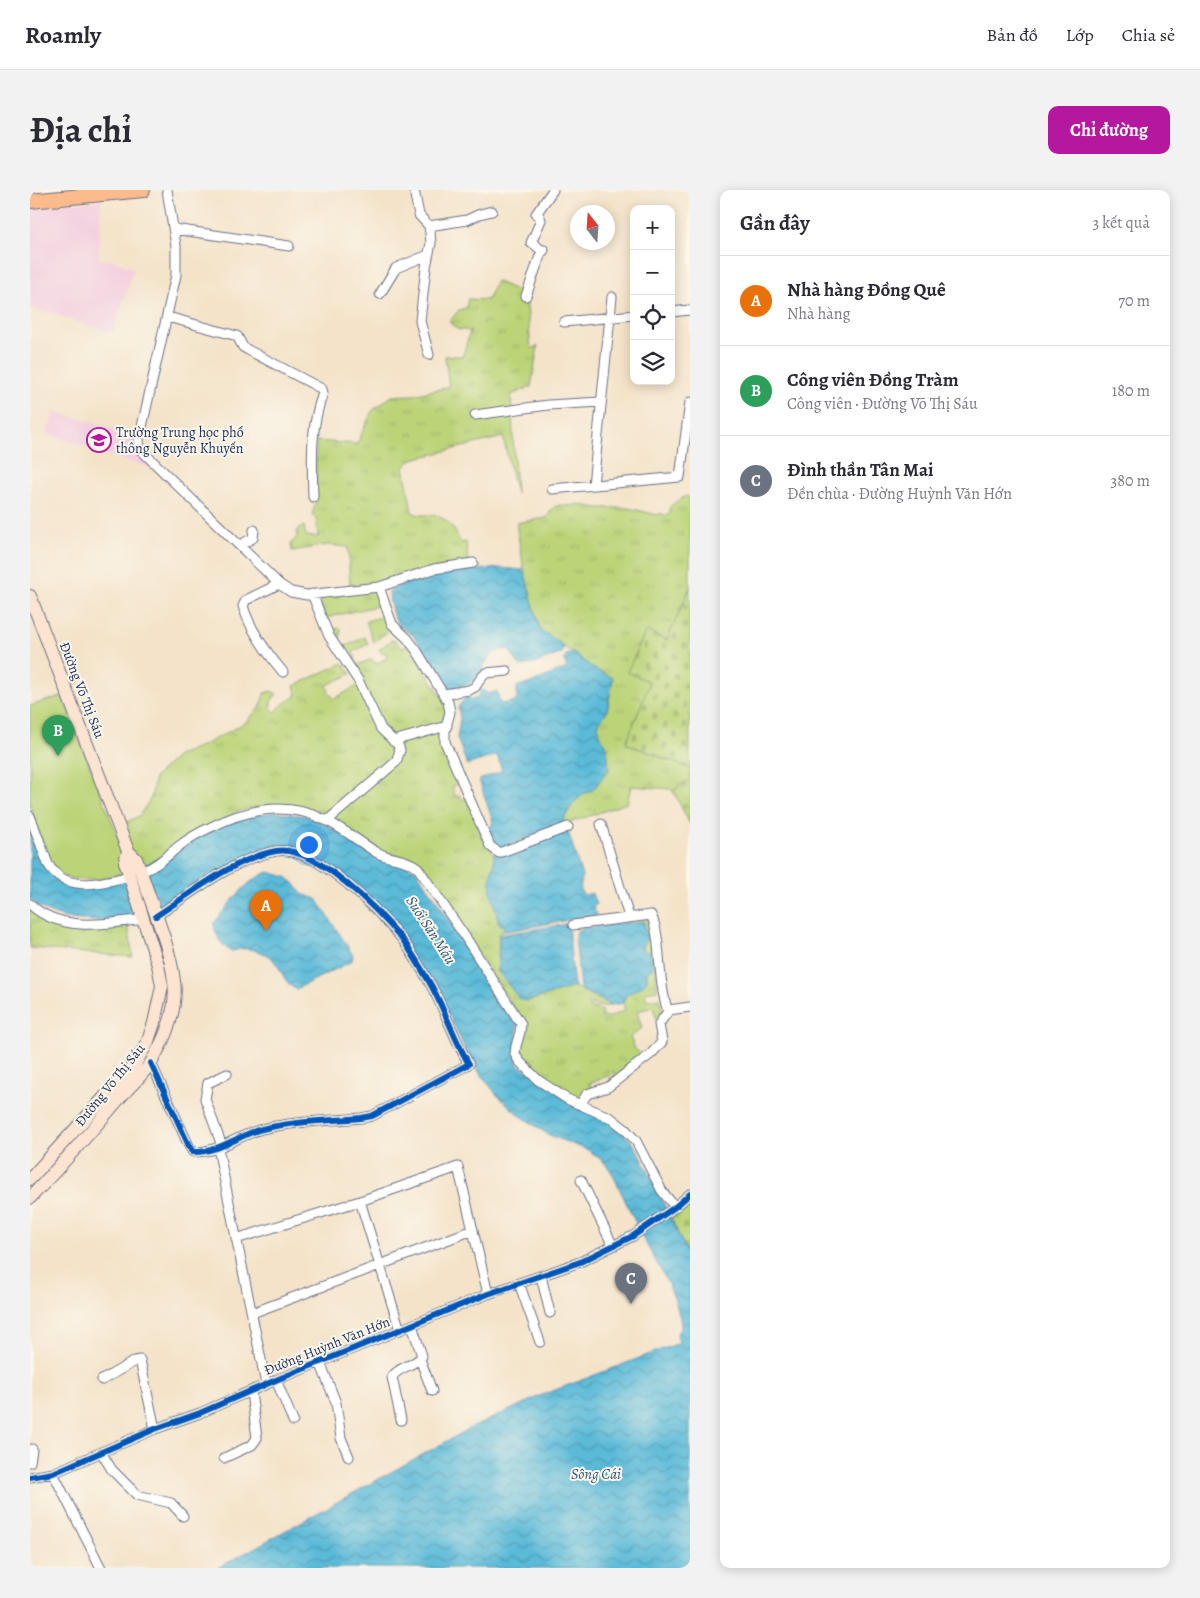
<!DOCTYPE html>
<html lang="vi">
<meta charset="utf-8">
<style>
:root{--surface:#fff;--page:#f2f2f3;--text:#2b2b33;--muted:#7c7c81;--line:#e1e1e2;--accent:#b5179e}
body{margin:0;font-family:Alegreya,serif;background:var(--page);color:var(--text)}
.controls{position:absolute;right:15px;top:15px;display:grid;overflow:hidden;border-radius:10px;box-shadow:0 2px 12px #0003}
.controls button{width:45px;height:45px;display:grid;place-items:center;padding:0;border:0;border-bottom:1px solid var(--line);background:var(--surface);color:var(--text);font:25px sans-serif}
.compass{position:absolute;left:540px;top:15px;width:45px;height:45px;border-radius:50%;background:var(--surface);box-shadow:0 2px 12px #0003;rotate:343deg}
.you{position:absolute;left:278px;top:654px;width:18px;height:18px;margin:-12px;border:4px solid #fff;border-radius:50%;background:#1a73e8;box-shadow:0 0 0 8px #1a73e833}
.badge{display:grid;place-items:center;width:32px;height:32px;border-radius:50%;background:var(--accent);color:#fff;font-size:16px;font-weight:700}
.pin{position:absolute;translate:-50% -41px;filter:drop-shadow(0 1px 2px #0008)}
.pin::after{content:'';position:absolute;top:26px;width:18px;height:15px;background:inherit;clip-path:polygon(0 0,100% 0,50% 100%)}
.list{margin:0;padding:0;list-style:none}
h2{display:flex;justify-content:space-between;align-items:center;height:65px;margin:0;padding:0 20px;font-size:21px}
h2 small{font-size:16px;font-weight:400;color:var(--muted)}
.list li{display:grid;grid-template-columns:32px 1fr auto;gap:15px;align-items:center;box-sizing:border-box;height:90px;padding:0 20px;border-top:1px solid var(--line)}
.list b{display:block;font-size:19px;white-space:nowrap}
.list p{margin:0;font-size:16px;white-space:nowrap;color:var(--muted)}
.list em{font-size:16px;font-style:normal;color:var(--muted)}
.icon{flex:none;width:28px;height:28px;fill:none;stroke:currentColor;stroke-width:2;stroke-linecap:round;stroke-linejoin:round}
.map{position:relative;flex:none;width:660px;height:1378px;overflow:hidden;border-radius:10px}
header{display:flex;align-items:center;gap:30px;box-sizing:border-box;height:70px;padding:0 25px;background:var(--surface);border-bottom:1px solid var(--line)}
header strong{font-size:24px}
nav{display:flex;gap:28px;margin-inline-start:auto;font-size:18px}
.intro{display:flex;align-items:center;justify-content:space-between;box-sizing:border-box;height:120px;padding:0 30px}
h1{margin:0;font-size:35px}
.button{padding:12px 22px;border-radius:10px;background:var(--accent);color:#fff;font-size:18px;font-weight:700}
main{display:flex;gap:30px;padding:0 30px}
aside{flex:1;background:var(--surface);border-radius:10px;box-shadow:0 2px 12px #0003}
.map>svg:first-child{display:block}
.built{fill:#f3cfdf}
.grass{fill:url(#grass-tufts);stroke:#6b826b}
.cemetery{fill:url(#cemetery-stones);stroke:#6b826b}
.park{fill:#bbd478;stroke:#6b826b}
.water{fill:url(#water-waves);stroke:#3a749b}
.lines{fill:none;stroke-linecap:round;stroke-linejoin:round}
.minor-casing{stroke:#676e83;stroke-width:11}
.secondary-casing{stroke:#676e83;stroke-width:14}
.primary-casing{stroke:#676e83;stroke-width:16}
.minor{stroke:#fff;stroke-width:9}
.secondary{stroke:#fde4d1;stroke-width:12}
.primary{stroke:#fbbb8c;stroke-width:14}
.cycleway-casing{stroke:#fbf7ec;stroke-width:9}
.cycleway{stroke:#0057b8;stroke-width:6}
.labels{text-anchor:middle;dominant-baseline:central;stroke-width:4;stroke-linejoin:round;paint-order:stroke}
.poi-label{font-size:14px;fill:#1b2f5e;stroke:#fbf7ec;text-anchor:start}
.street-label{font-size:14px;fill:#1b2f5e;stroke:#fbf7ec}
.water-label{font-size:15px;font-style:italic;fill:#2e5983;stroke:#fbf7ec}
</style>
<header>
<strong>Roamly</strong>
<nav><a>Bản đồ</a><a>Lớp</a><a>Chia sẻ</a></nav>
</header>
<div class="intro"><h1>Địa chỉ</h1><a class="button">Chỉ đường</a></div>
<main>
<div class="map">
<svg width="660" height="1378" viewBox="0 0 660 1378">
<defs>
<pattern id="grass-tufts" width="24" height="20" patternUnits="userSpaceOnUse" patternTransform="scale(1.25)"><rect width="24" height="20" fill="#bbd478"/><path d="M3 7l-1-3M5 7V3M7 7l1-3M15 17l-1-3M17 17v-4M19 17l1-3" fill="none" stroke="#a0b66a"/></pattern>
<pattern id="cemetery-stones" width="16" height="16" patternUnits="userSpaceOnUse" patternTransform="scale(1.25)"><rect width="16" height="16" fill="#bbd478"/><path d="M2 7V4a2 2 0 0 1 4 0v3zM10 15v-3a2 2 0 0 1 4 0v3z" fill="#a0b66a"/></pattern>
<pattern id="water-waves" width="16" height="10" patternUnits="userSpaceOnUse" patternTransform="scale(1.25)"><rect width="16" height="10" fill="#5abad8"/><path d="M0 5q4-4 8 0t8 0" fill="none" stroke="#4a98b2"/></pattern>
</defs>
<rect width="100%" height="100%" fill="#fbf7ec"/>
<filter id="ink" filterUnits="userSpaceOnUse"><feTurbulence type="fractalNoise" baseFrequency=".02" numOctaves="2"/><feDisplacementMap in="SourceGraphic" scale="10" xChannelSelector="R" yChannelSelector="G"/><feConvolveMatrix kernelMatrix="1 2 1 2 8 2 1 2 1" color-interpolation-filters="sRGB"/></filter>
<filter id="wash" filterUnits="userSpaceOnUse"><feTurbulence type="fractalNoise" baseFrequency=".0096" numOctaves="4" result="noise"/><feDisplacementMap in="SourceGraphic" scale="20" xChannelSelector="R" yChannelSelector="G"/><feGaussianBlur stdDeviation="1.12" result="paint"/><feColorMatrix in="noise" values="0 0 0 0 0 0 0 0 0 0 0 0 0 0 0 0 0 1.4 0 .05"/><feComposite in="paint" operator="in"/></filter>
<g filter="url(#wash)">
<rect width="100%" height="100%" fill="#f4e3c9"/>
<path class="built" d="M 71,10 L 69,69 L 83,70 L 104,79 L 83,143 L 0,117 L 0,17 Z
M 24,221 L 107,246 L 104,253 L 107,261 L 128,281 L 17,244 Z"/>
<path class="grass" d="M 501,76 L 505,77 L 496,106 L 501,159 L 508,156 L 501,197 L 481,205 L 486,304 L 473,247 L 383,269 L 374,277 L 382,322 C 390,326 393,325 402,325 C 417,326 425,340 431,353 L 436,352 L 438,371 L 348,393 L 320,397 L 318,357 L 298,355 L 262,361 L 261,353 L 267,347 L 267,340 L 274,336 L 276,346 L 288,347 L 286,329 L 282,325 L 286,312 L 286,251 L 327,254 L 342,221 L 362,206 L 383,205 L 419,197 L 415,166 L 433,166 L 440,141 L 427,139 L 419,132 L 429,120 L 436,118 L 438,109 L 457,110 L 466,91 L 488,101 Z
M 656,306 L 660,308 L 660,397 L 596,553 L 660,579 L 660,589 L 643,601 L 640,599 L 601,596 L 597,613 L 530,636 L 542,615 L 553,604 L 577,557 L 569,545 L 568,535 L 577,521 L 583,488 L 564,479 L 510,439 L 494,380 L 486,333 L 516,328 L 524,317 L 530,315 L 542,316 L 549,314 L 567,318 L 598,318 L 628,325 L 631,323 L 636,326 L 640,323 L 639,318 L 644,313 Z
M 347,400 L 351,415 L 295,428 L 288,407 Z
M 355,426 L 362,439 L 343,452 L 336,431 Z
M 308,438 L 311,439 L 309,452 L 316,456 L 335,447 L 338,454 L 323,462 L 326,468 L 325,469 L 328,475 L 342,469 L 345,474 L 357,468 L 356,462 L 352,464 L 349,459 L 362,450 L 366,451 L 372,458 L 378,454 L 417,515 L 414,533 L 364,547 L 354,536 L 300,441 Z
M 313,473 L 321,484 L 297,495 L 299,503 L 304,509 L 327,496 L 358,551 L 411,541 L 429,594 L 422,597 L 425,606 L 430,606 L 432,610 L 436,609 L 464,664 L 464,673 L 460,691 L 461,701 L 469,733 L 475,738 L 469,745 L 468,781 L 490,810 L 498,811 L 544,797 L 581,815 L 572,817 L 558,813 L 559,816 L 572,821 L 571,827 L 581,827 L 595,820 L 593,813 L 596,805 L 611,797 L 617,791 L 617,782 L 612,761 L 614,732 L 607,733 L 607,729 L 616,727 L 620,732 L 626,780 L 627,800 L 615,802 L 616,810 L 629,808 L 632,820 L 635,820 L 627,831 L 623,817 L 607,821 L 612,838 L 600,847 L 605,859 L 612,865 L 586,886 L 584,881 L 579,888 L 577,886 L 559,894 L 565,899 L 549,911 L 534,904 L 536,901 L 529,896 L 528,898 C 517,891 489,874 489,860 C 490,850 494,843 494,833 L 390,675 L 384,669 L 357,663 L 274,618 L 257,615 L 228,617 L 209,621 L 115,677 L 99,660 L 90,635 L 109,626 L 121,608 L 125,587 L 147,566 L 178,553 L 216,532 L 231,516 L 234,504 L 241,501 L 247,504 L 241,511 L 241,518 L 245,522 L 253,514 L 267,505 L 264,496 Z
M 0,719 C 28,742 64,739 98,736 L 103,767 L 0,758 Z"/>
<path class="cemetery" d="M 660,397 L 660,579 L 596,553 L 620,492 L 597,482 L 616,441 L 637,450 Z
M 660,589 L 660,634 L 643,601 Z
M 660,1012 L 660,1069 L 641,1028 Z"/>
<path class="park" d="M 32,506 L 93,659 L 94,683 L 72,689 L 49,690 L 34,687 L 20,672 L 0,616 L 0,516 Z"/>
<path class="water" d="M 470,378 L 494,380 L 510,439 L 534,456 L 532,463 L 504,474 L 490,476 L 479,460 C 460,457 455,477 445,489 C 440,495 427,497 419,499 L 413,493 L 384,446 L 371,437 L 364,428 L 360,412 L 359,401 C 393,382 432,381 470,378 Z
M 544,463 L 564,479 L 583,488 L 577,521 L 568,535 L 570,545 L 577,557 L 579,579 L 563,600 L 553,604 L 542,615 L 530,636 L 469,659 L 463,655 L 458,642 L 463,632 L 449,590 L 472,581 L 467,565 L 437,575 L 427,548 L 430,528 L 428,517 L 438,505 L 441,510 L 450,507 L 449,500 L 452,499 L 458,504 L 467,501 L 470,514 L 487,511 L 487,496 L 498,494 L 537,478 L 534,470 L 536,465 Z
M 244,622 L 276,626 L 295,634 L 347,667 L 353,670 L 373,674 L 386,680 L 429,744 L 487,835 L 487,874 L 583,932 L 603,953 L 610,964 L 660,1069 L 660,1378 L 188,1378 L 437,1240 L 512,1205 L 649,1153 L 647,1144 L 651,1136 C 648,1104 625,1072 611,1044 C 601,1023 591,1002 581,981 L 574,972 L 560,961 L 519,945 L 488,924 L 467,905 L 449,882 L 438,865 L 405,795 L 319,691 L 248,657 L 128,721 C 93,733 27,739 0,709 L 0,636 L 18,682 L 35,695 L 48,697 L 78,695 L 178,642 L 208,629 Z
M 538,641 L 552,686 L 550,700 L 554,705 L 562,703 L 566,715 L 563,718 L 567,725 L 472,742 L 475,738 L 469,733 L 461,701 L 460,692 L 464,673 L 464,664 Z
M 239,682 L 256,687 L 264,693 L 272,704 L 287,709 L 323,765 L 322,771 L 266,799 C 250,793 253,767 227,761 C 217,758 212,758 203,761 C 193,760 184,743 184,733 C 199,715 216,689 239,682 Z
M 614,731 L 617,750 L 613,753 L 612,761 L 620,762 L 623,778 L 617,782 L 617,791 L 611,797 L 596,805 L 593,813 L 581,815 L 550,799 L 545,744 L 549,739 L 600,732 L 607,733 Z
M 538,734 L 544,797 L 498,811 L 490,810 L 468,781 L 469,745 Z"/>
</g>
<g filter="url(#ink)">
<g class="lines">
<defs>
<path id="minor" d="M 137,0 L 146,56 L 146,85 L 109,250 L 110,259 L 249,394 L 261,402 L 277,405 L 349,397 L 404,379 L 443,373
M 384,0 L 389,25 L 399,36 L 400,43 L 401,53 L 396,77 L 390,131 L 399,165
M 399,36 L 437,30 L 450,24 L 462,21
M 144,39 L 259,56
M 350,104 L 366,78 L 398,65
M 496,106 L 511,63 L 514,60 L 511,60 L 503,53 L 501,53 L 511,30 L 508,23 L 506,24 L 523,0
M 641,122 L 660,120
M 138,127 L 207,146 L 213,157 L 218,160 L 292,199 L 293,203 C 280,238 282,270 283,307
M 534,132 L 604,125
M 445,225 L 518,215 L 571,212
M 563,295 L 582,107
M 522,299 L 650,287 L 660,212
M 210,355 L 223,348 L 224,340
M 249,394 L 216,410 L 213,416 C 220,440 237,463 253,482
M 349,397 L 362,434 L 377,448 L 387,461 L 418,512 L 420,522 L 415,541 L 415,552 L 460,656 L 469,663 L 538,637
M 282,404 L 299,446 L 328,490 L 351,539 L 368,555 L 370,560 L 366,572 L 360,577 L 297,631
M 414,504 L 439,500 L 445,497 L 451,488 L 456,483 L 477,481
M 363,551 L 417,536
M 0,626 L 18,674 C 36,704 71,693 100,686
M 571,634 L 599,727
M 111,682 C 126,677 137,666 149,656 C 158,649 170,642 181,637 C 217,619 257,611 295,630 C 313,638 329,652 346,662 C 360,670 376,668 388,678 L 434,745 L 491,834 L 490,842 L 486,856 L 485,864 L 489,871 L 508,890 L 537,909 L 581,928 L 595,939 L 606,951 L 632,1001 L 645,1017
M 0,714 C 30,743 77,734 114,729
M 543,735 L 621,725 C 632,747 627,791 637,818 L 639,820 L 660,817
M 121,873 L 159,956 L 163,962 C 189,963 208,945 232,939 C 264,931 298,931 331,928 L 342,926 L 439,874 C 424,849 415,820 401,795 C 392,780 383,764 373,750 C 349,721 285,654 246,661 C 203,669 162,703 126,726
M 550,915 L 557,904 L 578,897 L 621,864 L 632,852 L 629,834 L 639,820
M 192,956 L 175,909 L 178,893 L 197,884
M 188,958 L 236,1194
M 551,990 L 583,1056
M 330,1011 L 370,1140
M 206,1049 L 330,1011 L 428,977 L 458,1104
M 511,1086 L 520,1123
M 489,1093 L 510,1152
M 222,1123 L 443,1040
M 390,1169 L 402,1201
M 290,1172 L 306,1213 L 311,1248 L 319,1267
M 72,1190 L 105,1171 L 110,1170 L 125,1239
M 246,1190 L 263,1231
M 371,1230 L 362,1187 C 369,1176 385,1176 392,1166 L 382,1135
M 71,1262 L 82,1280 L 107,1305 L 141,1313 L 153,1326
M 194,1268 L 222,1255 L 227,1248 L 221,1202
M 0,1272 L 2,1259
M 23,1283 L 71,1378
M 0,1287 L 23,1283 L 125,1239 L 170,1223 L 246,1190 L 458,1104 L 550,1072 L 603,1046 L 645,1017 L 660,1004"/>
<path id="secondary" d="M 0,406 L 98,661 L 106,669 L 111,682 C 122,716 140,756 144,791 C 148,819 136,847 122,871 C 113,885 98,898 87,911 C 59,944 30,976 0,1008
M 0,989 L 104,875 L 117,854 L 124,833 L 132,796 L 128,775 L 95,672 L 98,661"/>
<path id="primary" d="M 0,11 L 113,0"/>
</defs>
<use href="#minor" class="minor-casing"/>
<use href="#secondary" class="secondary-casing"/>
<use href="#primary" class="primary-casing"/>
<use href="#minor" class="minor"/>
<use href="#secondary" class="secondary"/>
<use href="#primary" class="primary"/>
<defs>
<path id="cycleway" d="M 121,873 L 159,956 L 163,962 C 189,963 208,945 232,939 C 264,931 298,931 331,928 L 342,926 L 439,874 C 424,849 415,820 401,795 C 392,780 383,764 373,750 C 349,721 285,654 246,661 C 203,669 162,703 126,726
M 0,1287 L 23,1283 L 125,1239 L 170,1223 L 246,1190 L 458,1104 L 550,1072 L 603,1046 L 645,1017 L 660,1004"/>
</defs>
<use href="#cycleway" class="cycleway-casing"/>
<use href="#cycleway" class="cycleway"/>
</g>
</g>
<defs>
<symbol id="school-ring" viewBox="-11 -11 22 22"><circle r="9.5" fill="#fbf7ec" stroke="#b5179e" stroke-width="1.5"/><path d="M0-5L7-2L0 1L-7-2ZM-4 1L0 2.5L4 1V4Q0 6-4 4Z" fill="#b5179e"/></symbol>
</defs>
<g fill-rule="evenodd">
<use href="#school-ring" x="55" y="236" width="28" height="28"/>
</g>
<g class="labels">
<g class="poi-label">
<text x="86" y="242">Trường Trung học phổ<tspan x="86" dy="16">thông Nguyễn Khuyến</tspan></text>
</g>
<g class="street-label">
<text transform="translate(52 500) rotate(69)">Đường Võ Thị Sáu</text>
<text transform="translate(80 895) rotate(-51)">Đường Võ Thị Sáu</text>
<text transform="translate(297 1156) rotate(-22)">Đường Huỳnh Văn Hớn</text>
</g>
<g class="water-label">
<text transform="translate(401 740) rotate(57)">Suối Săn Máu</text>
<text x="566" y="1284">Sông Cái</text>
</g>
</g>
</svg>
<div class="controls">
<button>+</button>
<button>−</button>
<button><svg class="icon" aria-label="locate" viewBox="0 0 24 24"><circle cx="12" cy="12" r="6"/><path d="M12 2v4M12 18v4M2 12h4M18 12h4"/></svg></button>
<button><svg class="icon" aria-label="layers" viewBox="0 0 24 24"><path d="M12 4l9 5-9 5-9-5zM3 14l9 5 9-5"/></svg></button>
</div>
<svg class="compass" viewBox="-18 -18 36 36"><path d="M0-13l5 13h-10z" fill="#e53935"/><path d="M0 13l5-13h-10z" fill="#7c7c81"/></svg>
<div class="you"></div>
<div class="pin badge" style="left:236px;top:741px;background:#e8710a">A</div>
<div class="pin badge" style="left:28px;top:566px;background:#2e9e5b">B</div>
<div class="pin badge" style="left:601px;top:1114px;background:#6b7280">C</div>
</div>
<aside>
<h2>Gần đây<small>3 kết quả</small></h2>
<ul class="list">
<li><span class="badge" style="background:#e8710a">A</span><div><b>Nhà hàng Đồng Quê</b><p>Nhà hàng</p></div><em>70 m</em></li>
<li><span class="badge" style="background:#2e9e5b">B</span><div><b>Công viên Đồng Tràm</b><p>Công viên · Đường Võ Thị Sáu</p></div><em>180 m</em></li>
<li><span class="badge" style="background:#6b7280">C</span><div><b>Đình thần Tân Mai</b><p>Đền chùa · Đường Huỳnh Văn Hớn</p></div><em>380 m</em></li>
</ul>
</aside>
</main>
